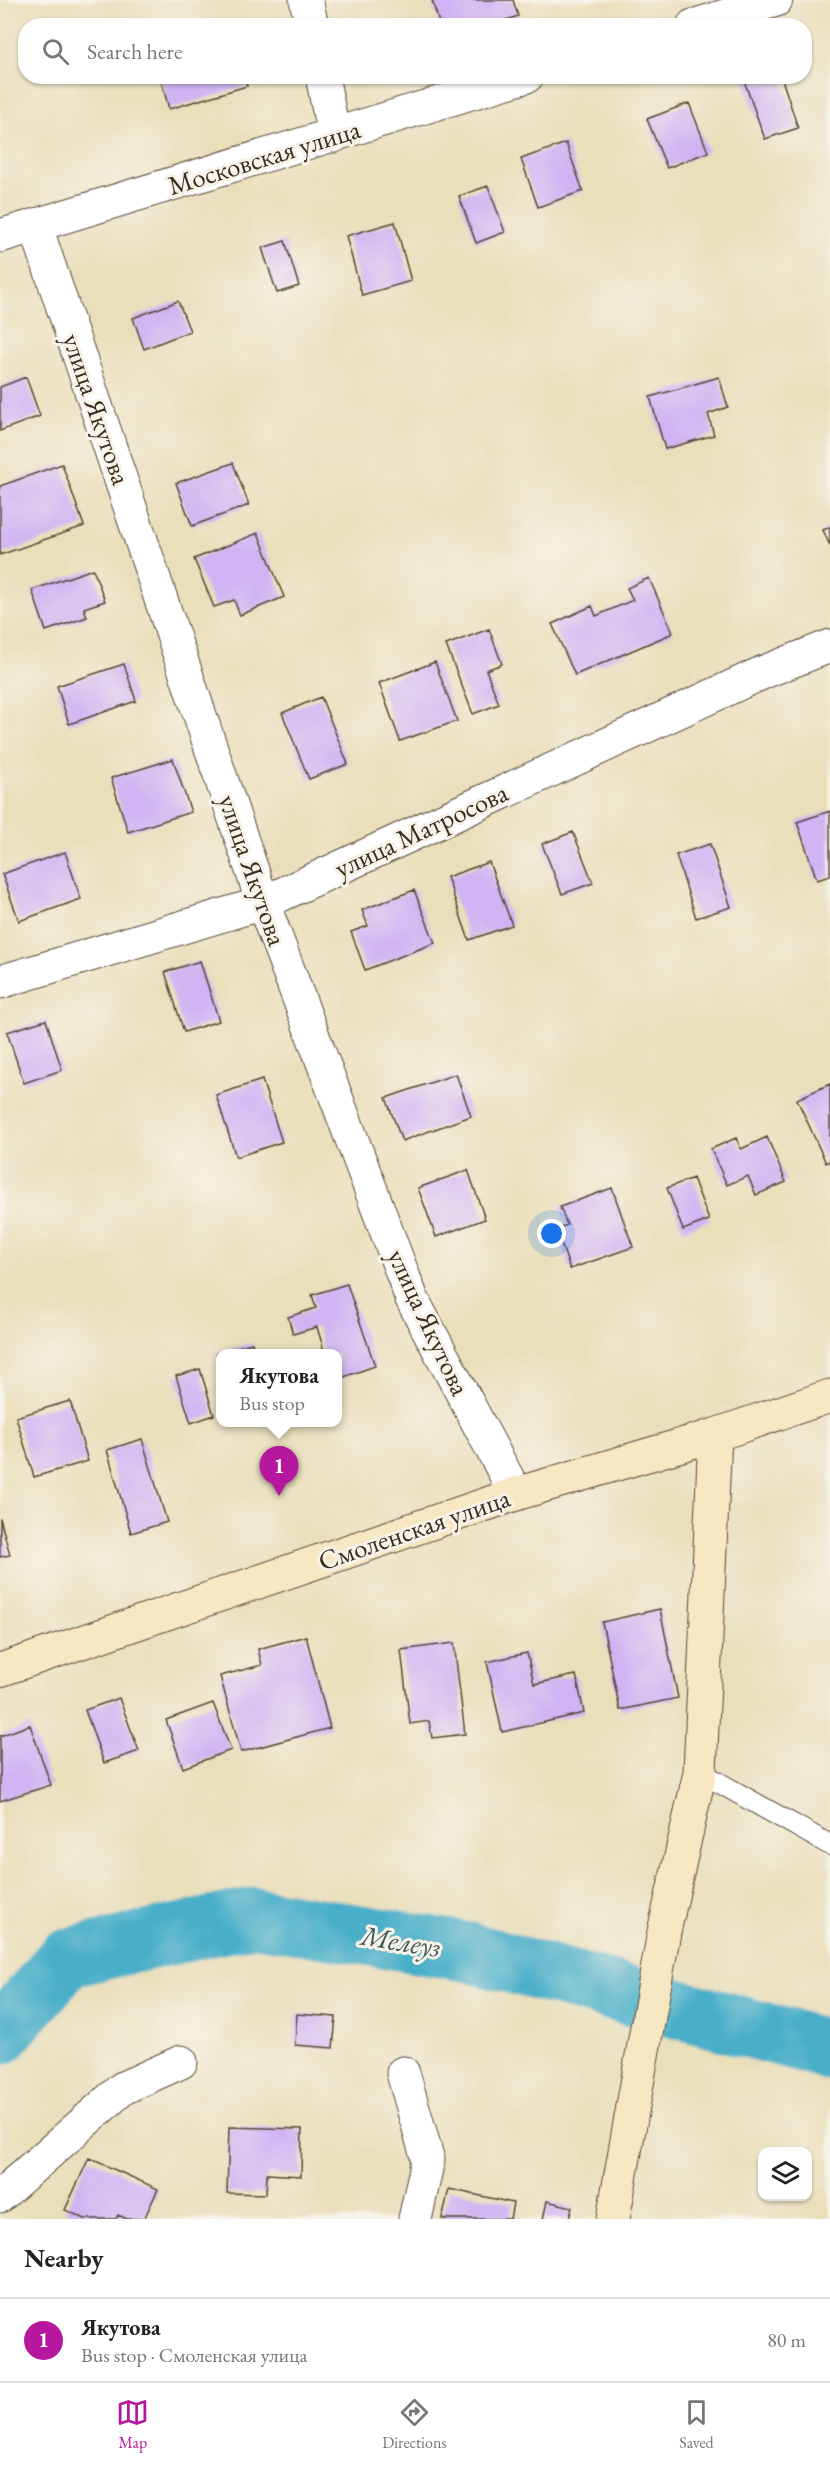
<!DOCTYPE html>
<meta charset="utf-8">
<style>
:root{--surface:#fff;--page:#f6f6f6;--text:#222;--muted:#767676;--line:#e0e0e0;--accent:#b5179e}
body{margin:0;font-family:"EB Garamond",serif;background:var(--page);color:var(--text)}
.controls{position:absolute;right:18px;bottom:18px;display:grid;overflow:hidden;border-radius:12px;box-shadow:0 2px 4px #0004}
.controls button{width:54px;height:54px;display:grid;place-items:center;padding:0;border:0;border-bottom:2px solid var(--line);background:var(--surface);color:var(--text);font:30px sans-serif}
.you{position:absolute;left:552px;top:1234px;width:21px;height:21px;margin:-15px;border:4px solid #fff;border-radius:50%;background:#1a73e8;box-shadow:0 0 0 9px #1a73e833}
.badge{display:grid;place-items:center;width:39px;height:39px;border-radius:50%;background:var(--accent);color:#fff;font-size:20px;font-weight:700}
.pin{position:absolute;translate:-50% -50px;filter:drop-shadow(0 2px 3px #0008)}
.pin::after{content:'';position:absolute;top:32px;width:21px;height:18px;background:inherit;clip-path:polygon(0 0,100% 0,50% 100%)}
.popup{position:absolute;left:216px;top:1349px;width:126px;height:78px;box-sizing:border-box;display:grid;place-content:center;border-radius:12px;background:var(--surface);filter:drop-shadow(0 2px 4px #0005);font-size:20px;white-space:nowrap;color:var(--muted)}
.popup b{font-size:22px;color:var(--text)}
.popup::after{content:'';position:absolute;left:50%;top:100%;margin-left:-12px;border:12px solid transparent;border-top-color:var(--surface)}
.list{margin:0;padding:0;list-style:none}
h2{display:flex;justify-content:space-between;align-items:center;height:78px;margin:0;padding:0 24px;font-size:26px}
h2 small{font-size:20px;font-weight:400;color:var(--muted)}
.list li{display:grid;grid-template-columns:39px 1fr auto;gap:18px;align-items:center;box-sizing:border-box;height:84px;padding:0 24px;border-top:2px solid var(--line)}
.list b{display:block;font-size:22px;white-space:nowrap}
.list p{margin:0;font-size:20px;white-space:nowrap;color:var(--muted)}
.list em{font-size:20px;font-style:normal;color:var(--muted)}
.icon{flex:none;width:33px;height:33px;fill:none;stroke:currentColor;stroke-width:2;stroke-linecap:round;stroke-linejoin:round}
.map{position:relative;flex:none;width:830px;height:2219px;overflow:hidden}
.search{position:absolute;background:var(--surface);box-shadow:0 2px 4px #0004;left:18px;right:18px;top:18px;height:66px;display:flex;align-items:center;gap:15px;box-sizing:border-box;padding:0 21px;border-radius:24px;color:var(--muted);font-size:22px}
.sheet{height:162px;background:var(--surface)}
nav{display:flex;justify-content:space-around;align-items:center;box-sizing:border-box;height:84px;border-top:2px solid var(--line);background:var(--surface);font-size:16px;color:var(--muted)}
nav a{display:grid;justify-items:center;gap:3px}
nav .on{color:var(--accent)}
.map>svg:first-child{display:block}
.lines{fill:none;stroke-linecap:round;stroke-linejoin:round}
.river{stroke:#4aafc9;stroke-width:60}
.building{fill:#d0b4f3}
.service-casing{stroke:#554536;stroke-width:22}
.minor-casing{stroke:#554536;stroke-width:35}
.secondary-casing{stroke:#554536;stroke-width:35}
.service{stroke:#fff;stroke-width:20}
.minor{stroke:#fff;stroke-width:33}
.secondary{stroke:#f8e7c3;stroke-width:33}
.labels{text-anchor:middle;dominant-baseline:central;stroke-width:6;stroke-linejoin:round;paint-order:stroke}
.street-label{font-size:27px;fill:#3b2a1e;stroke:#f7f3e8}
.water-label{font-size:28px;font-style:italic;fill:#40595a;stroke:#f7f3e8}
</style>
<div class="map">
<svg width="830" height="2219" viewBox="0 0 830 2219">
<rect width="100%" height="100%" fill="#f7f3e8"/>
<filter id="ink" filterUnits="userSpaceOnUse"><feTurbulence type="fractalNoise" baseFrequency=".0167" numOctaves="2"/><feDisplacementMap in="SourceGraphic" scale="12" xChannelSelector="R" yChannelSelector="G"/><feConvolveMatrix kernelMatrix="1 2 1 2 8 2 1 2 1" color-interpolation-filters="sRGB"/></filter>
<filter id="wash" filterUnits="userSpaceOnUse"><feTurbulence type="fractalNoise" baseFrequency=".008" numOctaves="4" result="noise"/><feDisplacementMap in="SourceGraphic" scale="24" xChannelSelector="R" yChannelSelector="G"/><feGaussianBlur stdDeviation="1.35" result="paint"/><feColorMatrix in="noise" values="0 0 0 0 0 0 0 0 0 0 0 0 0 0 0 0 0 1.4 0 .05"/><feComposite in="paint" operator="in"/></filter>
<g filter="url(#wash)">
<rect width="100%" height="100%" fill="#eadfbb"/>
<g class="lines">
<path class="river" d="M 0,2035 L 67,1958 L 254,1917 L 468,1952 L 830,2050"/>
</g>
<g id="blocks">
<path class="building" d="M 432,0 L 513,0 L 518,16 L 488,26 L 440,26 Z
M 160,76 L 244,76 L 247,86 L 169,109 Z
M 748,76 L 781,76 L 798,128 L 765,139 L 743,78 Z
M 689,103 L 708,152 L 667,168 L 647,119 Z
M 566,143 L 583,191 L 538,207 L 521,159 Z
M 488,186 L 505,232 L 476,243 L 459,196 Z
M 395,222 L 411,281 L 362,295 L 346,236 Z
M 285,241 L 299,286 L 277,293 L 262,248 Z
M 178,301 L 190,331 L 144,349 L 133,318 Z
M 26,377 L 40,416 L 0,431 L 0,387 Z
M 719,377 L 728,407 L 708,414 L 714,435 L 665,449 L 650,397 Z
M 233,463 L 249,505 L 192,526 L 176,483 Z
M 62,464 L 84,526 L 0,555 L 0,486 Z
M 830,527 L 830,546 L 823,530 Z
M 258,533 L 284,597 L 240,615 L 234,600 L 214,607 L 194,559 Z
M 93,569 L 105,601 L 84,608 L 87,617 L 46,631 L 32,590 Z
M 649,578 L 673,633 L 575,675 L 552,624 L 592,606 L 596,616 L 633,600 L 627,588 Z
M 489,629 L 502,664 L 486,670 L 499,704 L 473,714 L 446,645 Z
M 435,662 L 457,721 L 400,741 L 379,683 Z
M 124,664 L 136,701 L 69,724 L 57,686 Z
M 321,697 L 348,764 L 309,779 L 282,713 Z
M 173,759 L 191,812 L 128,832 L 111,778 Z
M 830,811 L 830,876 L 817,880 L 797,822 Z
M 573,832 L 593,883 L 562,894 L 542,844 Z
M 710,844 L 731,907 L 696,918 L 676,855 Z
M 65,852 L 81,899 L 19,921 L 2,874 Z
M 489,862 L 512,925 L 469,940 L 447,877 Z
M 414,890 L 435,943 L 365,970 L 351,932 L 368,926 L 362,910 Z
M 200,961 L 219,1021 L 184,1032 L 165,972 Z
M 46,1020 L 62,1070 L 24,1083 L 7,1032 Z
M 456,1074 L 471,1116 L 402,1141 L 386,1098 Z
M 262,1080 L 282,1142 L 236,1157 L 216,1095 Z
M 830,1084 L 830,1161 L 826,1163 L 797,1099 Z
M 767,1137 L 786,1182 L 756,1195 L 748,1176 L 727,1185 L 711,1149 L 736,1138 L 741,1149 Z
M 468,1170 L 485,1219 L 436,1237 L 418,1188 Z
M 693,1178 L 709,1220 L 683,1230 L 667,1188 Z
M 612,1188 L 633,1247 L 570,1269 L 556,1229 L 567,1225 L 560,1207 Z
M 347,1284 L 375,1366 L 338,1379 L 338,1354 L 325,1354 L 317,1327 L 293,1334 L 288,1317 L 316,1308 L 312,1295 Z
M 252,1343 L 255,1354 L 217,1354 L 217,1353 Z
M 200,1369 L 214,1415 L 191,1423 L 176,1376 Z
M 70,1401 L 88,1461 L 34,1477 L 16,1417 Z
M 142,1439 L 167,1522 L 131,1533 L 107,1450 Z
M 0,1518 L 10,1555 L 0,1557 Z
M 660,1609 L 678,1698 L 620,1710 L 602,1622 Z
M 306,1636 L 330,1728 L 241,1752 L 220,1676 L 262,1665 L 258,1649 Z
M 454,1643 L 465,1734 L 432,1738 L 429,1721 L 410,1724 L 401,1650 Z
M 527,1653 L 534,1684 L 576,1675 L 584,1713 L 502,1732 L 487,1662 Z
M 119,1698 L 139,1751 L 104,1763 L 85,1710 Z
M 213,1703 L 231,1750 L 183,1768 L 166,1720 Z
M 30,1725 L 51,1785 L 0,1801 L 0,1736 Z
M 297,2014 L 336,2017 L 333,2048 L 295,2045 Z
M 229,2127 L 302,2129 L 301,2176 L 267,2174 L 266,2194 L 227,2193 Z
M 89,2158 L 158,2189 L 144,2219 L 127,2219 L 118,2215 L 116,2219 L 85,2219 L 65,2210 Z
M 449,2189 L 513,2203 L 510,2219 L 442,2219 Z
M 547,2201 L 572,2207 L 569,2219 L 543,2219 Z"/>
</g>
</g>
<g filter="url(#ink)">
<use href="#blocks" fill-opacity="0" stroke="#554536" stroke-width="1.5"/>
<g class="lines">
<defs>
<path id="service" d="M 700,1772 L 830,1845"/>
<path id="minor" d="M 306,0 L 312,26
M 693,26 L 776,0
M 322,76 L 334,136
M 36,227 L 263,903 L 412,1299 L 516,1494
M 0,236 L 527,76
M 0,982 L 263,903 L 764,672 L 830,646
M 403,2073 L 428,2160 L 415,2219
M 0,2196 L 123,2088 L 181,2062"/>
<path id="secondary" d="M 0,1670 L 516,1494 L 715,1435 L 830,1396
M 613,2219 L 664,1932 L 700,1772 L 715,1435"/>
</defs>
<use href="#service" class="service-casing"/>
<use href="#minor" class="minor-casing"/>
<use href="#secondary" class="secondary-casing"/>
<use href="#service" class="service"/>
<use href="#minor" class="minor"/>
<use href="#secondary" class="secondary"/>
</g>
</g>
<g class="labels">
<g class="street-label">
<text transform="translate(264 157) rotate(-17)">Московская улица</text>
<text transform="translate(97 409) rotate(71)">улица Якутова</text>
<text transform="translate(421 830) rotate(-25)">улица Матросова</text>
<text transform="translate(253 870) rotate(71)">улица Якутова</text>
<text transform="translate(429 1322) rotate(65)">улица Якутова</text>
<text transform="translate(414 1529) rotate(-19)">Смоленская улица</text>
</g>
<g class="water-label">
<text transform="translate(401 1941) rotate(9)">Мелеуз</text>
</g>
</g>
</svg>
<div class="controls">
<button><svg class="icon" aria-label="layers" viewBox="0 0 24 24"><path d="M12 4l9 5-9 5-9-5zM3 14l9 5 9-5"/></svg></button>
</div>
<div class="you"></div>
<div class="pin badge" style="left:279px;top:1496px">1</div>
<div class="popup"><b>Якутова</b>Bus stop</div>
<div class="search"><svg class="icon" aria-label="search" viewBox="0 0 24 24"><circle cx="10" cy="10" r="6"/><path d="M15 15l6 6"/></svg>Search here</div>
</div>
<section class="sheet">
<h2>Nearby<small></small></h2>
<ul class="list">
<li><span class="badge">1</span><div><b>Якутова</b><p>Bus stop · Смоленская улица</p></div><em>80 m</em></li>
</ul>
</section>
<nav>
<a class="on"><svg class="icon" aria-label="map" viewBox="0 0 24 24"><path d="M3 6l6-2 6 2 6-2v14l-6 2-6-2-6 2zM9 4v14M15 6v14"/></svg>Map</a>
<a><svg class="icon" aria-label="directions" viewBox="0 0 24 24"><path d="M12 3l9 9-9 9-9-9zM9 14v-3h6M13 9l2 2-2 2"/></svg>Directions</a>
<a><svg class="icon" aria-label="saved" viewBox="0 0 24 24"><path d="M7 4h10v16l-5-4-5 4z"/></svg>Saved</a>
</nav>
